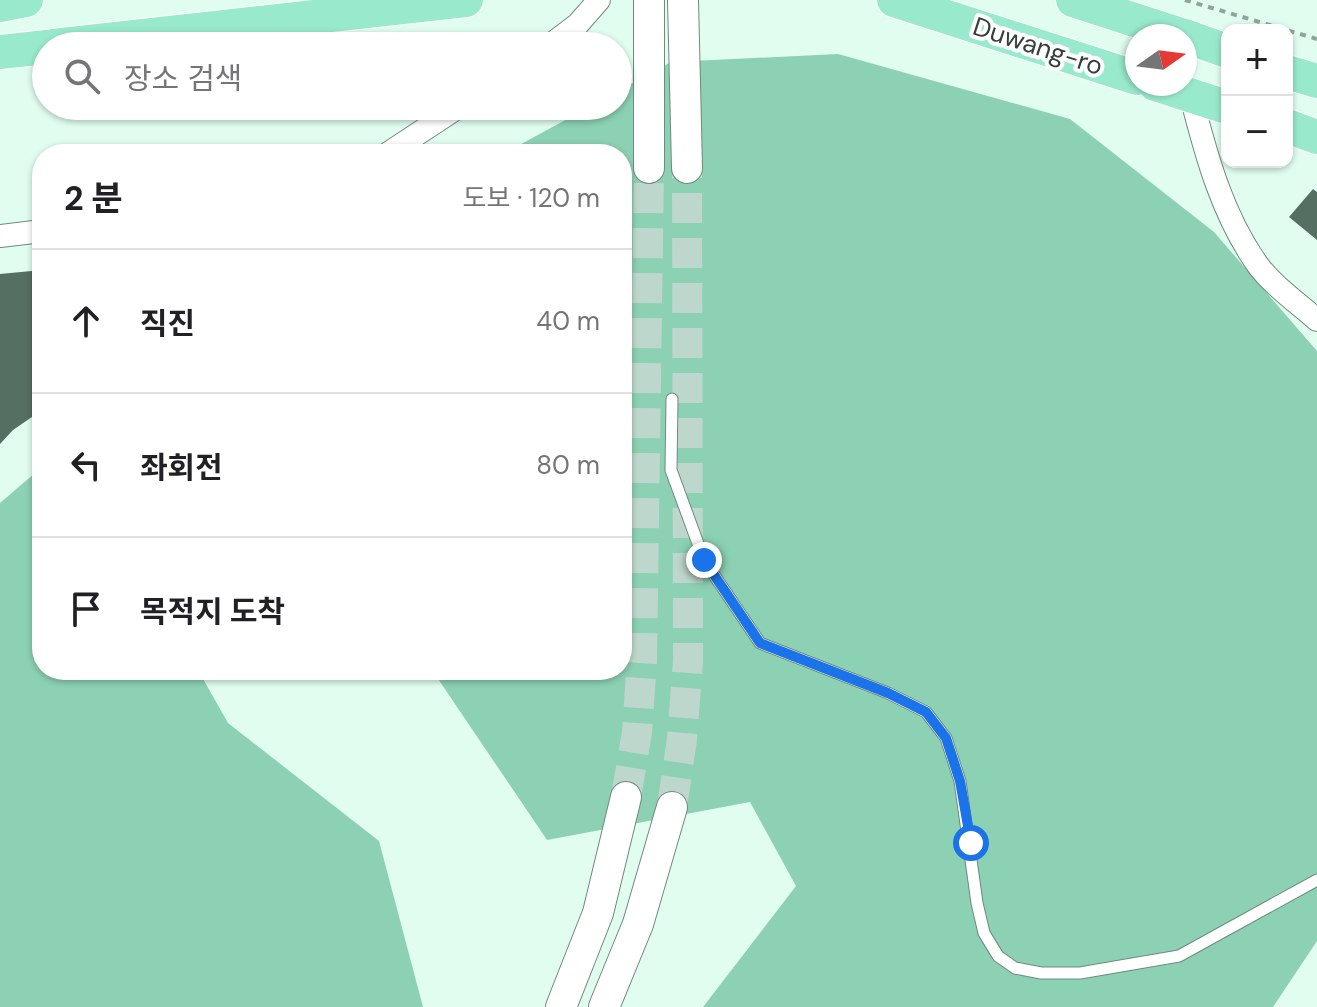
<!DOCTYPE html>
<html lang="ko">
<meta charset="utf-8">
<style>
:root{--surface:#fff;--page:#f2f2f2;--text:#202124;--muted:#757577;--line:#e0e0e0}
body{margin:0;font-family:"DM Sans","Noto Sans KR",sans-serif;background:var(--page);color:var(--text)}
.controls{position:absolute;right:24px;top:24px;display:grid;overflow:hidden;border-radius:16px;box-shadow:0 2px 6px #0004}
.controls button{width:72px;height:72px;display:grid;place-items:center;padding:0;border:0;border-bottom:2px solid var(--line);background:var(--surface);color:var(--text);font:40px sans-serif}
.compass{position:absolute;left:1125px;top:24px;width:72px;height:72px;border-radius:50%;background:var(--surface);box-shadow:0 2px 6px #0004;rotate:76deg}
.stop{position:absolute;width:24px;height:24px;margin:-18px;border:6px solid #1a73e8;border-radius:50%;background:#fff}
.stop.end{background:#1a73e8;border-color:#fff;box-shadow:0 2px 8px #0008}
.list{margin:0;padding:0;list-style:none}
h2{display:flex;justify-content:space-between;align-items:center;height:104px;margin:0;padding:0 32px;font-size:34px}
h2 small{font-size:26px;font-weight:400;color:var(--muted)}
.list li{display:grid;grid-template-columns:52px 1fr auto;gap:24px;align-items:center;box-sizing:border-box;height:144px;padding:0 32px;border-top:2px solid var(--line)}
.list b{display:block;font-size:30px;white-space:nowrap}
.list em{font-size:26px;font-style:normal;color:var(--muted)}
.icon{flex:none;width:44px;height:44px;fill:none;stroke:currentColor;stroke-width:2;stroke-linecap:round;stroke-linejoin:round}
.map{position:relative;flex:none;width:1317px;height:1007px;overflow:hidden}
.search{position:absolute;background:var(--surface);box-shadow:0 2px 6px #0004;left:32px;top:32px;width:600px;height:88px;display:flex;align-items:center;gap:20px;box-sizing:border-box;padding:0 28px;border-radius:44px;color:var(--muted);font-size:30px}
.panel{position:absolute;background:var(--surface);box-shadow:0 2px 6px #0004;left:32px;top:144px;width:600px;height:536px;border-radius:32px}
.map>svg:first-child{display:block}
.forest{fill:#8cd1b4}
.building{fill:#556f63}
.lines{fill:none;stroke-linecap:round;stroke-linejoin:round}
.secondary-tunnel{stroke:#bed7cc;stroke-width:30;stroke-dasharray:30 15;stroke-linecap:butt}
.lane-casing{stroke:#6f8a7e;stroke-width:13}
.street-casing{stroke:#6f8a7e;stroke-width:24}
.secondary-casing{stroke:#6f8a7e;stroke-width:32}
.primary-casing{stroke:#fff;stroke-width:36}
.path{stroke:#8fa49b;stroke-width:4;stroke-dasharray:6 6;stroke-linecap:butt}
.lane{stroke:#fff;stroke-width:11}
.street{stroke:#fff;stroke-width:22}
.secondary{stroke:#fff;stroke-width:30}
.primary{stroke:#99eacd;stroke-width:34}
.route{stroke:#1a73e8;stroke-width:10}
.labels{text-anchor:middle;dominant-baseline:central;stroke-width:8;stroke-linejoin:round;paint-order:stroke}
.street-label{font-size:26px;fill:#34403a;stroke:#fff}
</style>
<div class="map">
<svg width="1317" height="1007" viewBox="0 0 1317 1007">
<rect width="100%" height="100%" fill="#e0fdf0"/>
<path class="forest" d="M 838,54 L 1070,119 L 1214,232 L 1317,351 L 1317,941 L 1273,1007 L 703,1007 L 796,886 L 750,802 L 547,840 L 432,670 L 622,670 L 622,154 L 503,154 L 591,106 L 618,106 L 618,91 L 671,62 Z
M 42,467 L 42,670 L 198,670 L 228,723 L 379,841 L 423,1007 L 0,1007 L 0,503 Z"/>
<path class="building" d="M 1313,189 L 1317,192 L 1317,240 L 1289,217 Z
M 42,270 L 42,410 L 13,430 L 0,444 L 0,274 Z"/>
<g class="lines">
<path class="secondary-tunnel" d="M 626,797 L 637,732 L 642,660 L 649,168
M 672,807 L 682,739 L 688,661 L 687,168"/>
<defs>
<path id="lane" d="M 672,399 L 671,470 L 704,560 L 760,643 L 888,693 L 926,712 L 946,738 L 960,781 L 977,903 L 984,933 L 998,956 L 1015,968 L 1041,973 L 1080,973 L 1179,956 L 1317,880"/>
<path id="street" d="M 549,46 L 578,24 L 599,0
M 1191,96 C 1206,155 1222,214 1257,264 C 1272,285 1298,303 1317,320
M 387,154 L 460,106
M 0,236 L 42,231"/>
<path id="secondary" d="M 683,0 L 687,168
M 649,168 L 649,0
M 561,1007 L 598,913 L 626,797
M 604,1007 L 638,924 L 672,807"/>
<path id="primary" d="M 894,0 L 1137,78
M 1073,0 L 1184,36
M 0,5 L 26,0
M 1185,36 L 1227,51
M 53,46 L 466,0
M 0,52 L 46,47
M 1287,72 L 1317,81
M 1155,84 L 1227,107
M 1287,126 L 1317,137"/>
</defs>
<use href="#lane" class="lane-casing"/>
<use href="#street" class="street-casing"/>
<use href="#secondary" class="secondary-casing"/>
<use href="#primary" class="primary-casing"/>
<path class="path" d="M 1185,0 L 1317,39"/>
<use href="#lane" class="lane"/>
<use href="#street" class="street"/>
<use href="#secondary" class="secondary"/>
<use href="#primary" class="primary"/>
</g>
<g class="lines">
<path class="route" d="M 704,560 L 760,643 L 888,693 L 926,712 L 946,738 L 960,781 L 971,843"/>
</g>
<g class="labels">
<g class="street-label">
<text transform="translate(1038 46) rotate(18)">Duwang-ro</text>
</g>
</g>
</svg>
<div class="controls">
<button>+</button>
<button>−</button>
</div>
<svg class="compass" viewBox="-18 -18 36 36"><path d="M0-13l5 13h-10z" fill="#e53935"/><path d="M0 13l5-13h-10z" fill="#757577"/></svg>
<div class="stop" style="left:971px;top:843px"></div>
<div class="stop end" style="left:704px;top:560px"></div>
<div class="search"><svg class="icon" aria-label="search" viewBox="0 0 24 24"><circle cx="10" cy="10" r="6"/><path d="M15 15l6 6"/></svg>장소 검색</div>
<section class="panel">
<h2>2 분<small>도보 · 120 m</small></h2>
<ul class="list">
<li><svg class="icon" aria-label="ahead" viewBox="0 0 24 24"><path d="M12 20V5M6 11l6-6 6 6"/></svg><div><b>직진</b></div><em>40 m</em></li>
<li><svg class="icon" aria-label="left" viewBox="0 0 24 24"><path d="M17 20v-9H6M10 6l-5 5 5 5"/></svg><div><b>좌회전</b></div><em>80 m</em></li>
<li><svg class="icon" aria-label="arrive" viewBox="0 0 24 24"><path d="M6 21V4h12l-3 4 3 4H6"/></svg><div><b>목적지 도착</b></div></li>
</ul>
</section>
</div>
